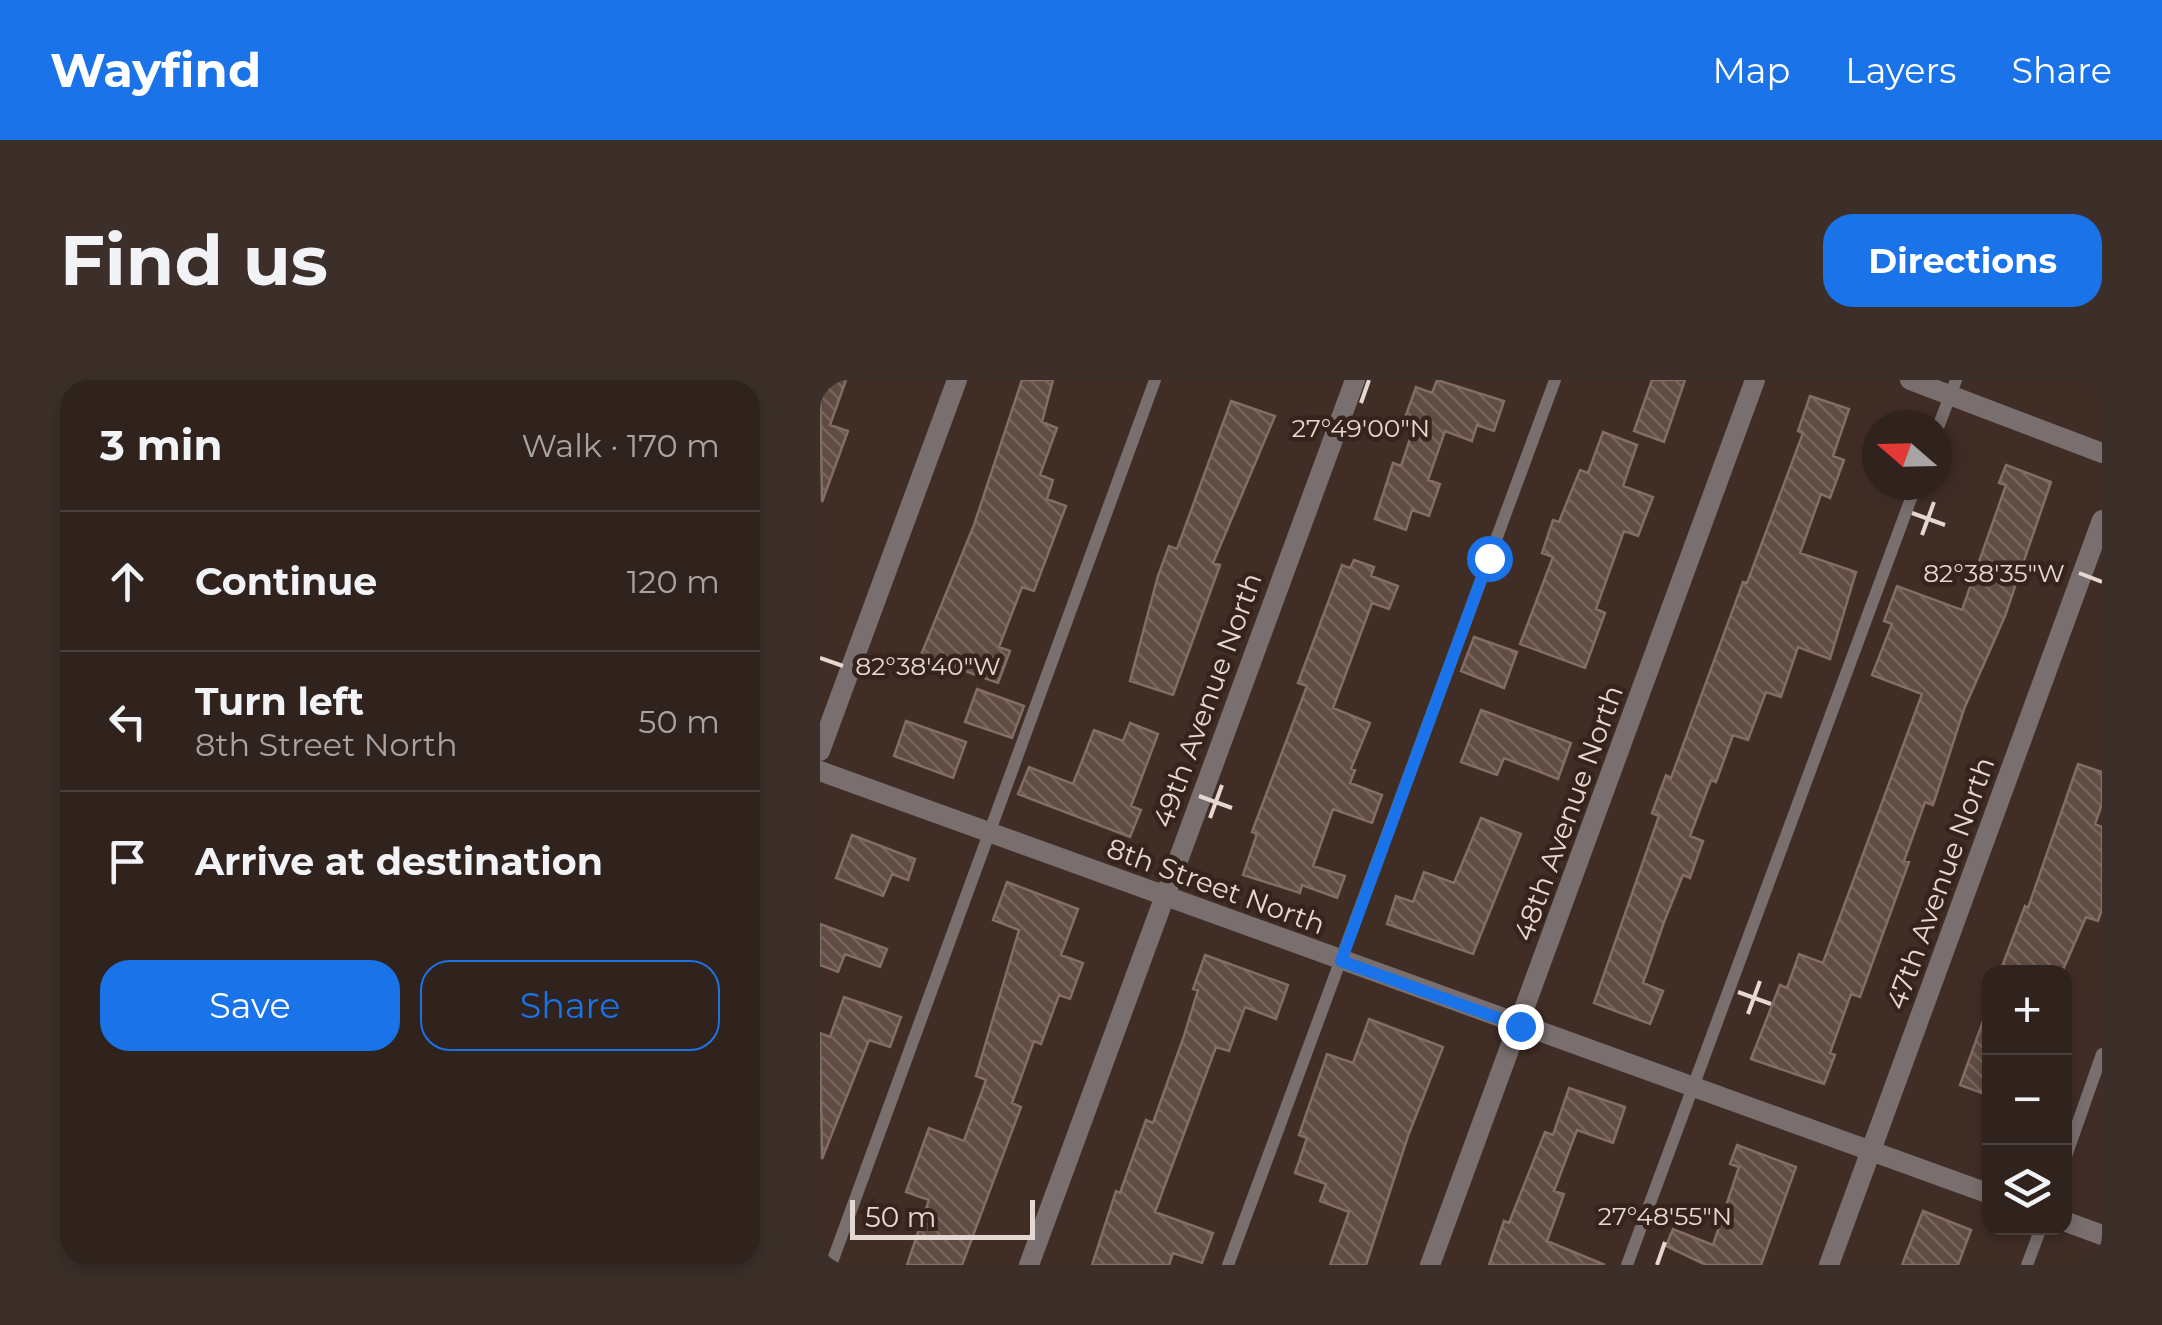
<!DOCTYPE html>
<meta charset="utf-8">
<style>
:root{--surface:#30221c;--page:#3c2f29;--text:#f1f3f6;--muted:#a8a4a3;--line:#4b3f3b;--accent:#1a73e8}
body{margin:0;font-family:Montserrat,sans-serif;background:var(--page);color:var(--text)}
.controls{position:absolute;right:30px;bottom:30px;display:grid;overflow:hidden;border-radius:20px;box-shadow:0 5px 15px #0003}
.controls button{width:90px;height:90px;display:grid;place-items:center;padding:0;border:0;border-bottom:2px solid var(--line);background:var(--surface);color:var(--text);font:50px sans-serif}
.compass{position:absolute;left:1042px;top:30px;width:90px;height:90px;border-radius:50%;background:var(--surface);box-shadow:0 5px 15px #0003;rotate:290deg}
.scale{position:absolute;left:30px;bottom:25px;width:185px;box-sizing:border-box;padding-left:10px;border:5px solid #e5d8d3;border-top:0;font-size:28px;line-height:35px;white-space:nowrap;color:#e5d8d3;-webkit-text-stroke:8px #36241c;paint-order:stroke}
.stop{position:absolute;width:30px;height:30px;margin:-22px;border:8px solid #1a73e8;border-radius:50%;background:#fff}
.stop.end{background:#1a73e8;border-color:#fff;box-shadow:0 2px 10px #0008}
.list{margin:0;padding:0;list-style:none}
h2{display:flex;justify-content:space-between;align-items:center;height:130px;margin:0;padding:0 40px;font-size:42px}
h2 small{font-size:32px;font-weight:400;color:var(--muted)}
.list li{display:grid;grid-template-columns:65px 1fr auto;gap:30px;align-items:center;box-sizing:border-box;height:140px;padding:0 40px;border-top:2px solid var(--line)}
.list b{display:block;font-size:38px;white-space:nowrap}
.list p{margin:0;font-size:32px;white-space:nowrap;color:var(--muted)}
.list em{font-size:32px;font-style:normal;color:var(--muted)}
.actions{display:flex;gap:20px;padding:30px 40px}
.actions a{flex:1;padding:22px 0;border:2px solid var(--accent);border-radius:30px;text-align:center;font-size:35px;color:var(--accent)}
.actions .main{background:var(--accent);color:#fff}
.icon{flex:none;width:55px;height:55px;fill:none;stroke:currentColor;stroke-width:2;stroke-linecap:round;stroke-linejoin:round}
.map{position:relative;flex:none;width:1282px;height:885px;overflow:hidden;border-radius:30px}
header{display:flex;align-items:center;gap:60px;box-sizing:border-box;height:140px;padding:0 50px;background:var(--accent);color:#fff}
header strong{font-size:48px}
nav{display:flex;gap:55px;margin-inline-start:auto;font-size:35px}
.intro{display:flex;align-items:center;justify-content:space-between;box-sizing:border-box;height:240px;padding:0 60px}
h1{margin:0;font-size:70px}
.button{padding:25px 45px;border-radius:30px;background:var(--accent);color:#fff;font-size:35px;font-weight:700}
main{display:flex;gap:60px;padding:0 60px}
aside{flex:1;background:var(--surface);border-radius:30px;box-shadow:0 5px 15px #0003}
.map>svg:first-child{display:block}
.building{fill:url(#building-back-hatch);stroke:#836d64;stroke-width:2.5}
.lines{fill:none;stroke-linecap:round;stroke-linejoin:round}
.service{stroke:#7a6f6f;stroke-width:12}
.minor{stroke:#7a6f6f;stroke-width:20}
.route{stroke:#1a73e8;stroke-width:12}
.ticks{fill:none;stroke:#e5d8d3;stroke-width:4}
.labels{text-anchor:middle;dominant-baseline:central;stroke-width:9;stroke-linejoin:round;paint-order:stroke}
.street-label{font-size:28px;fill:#e5d8d3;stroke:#36241c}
.ticks-label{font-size:25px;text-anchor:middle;fill:#e5d8d3;stroke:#36241c;stroke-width:9;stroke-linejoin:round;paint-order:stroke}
</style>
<header>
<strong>Wayfind</strong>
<nav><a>Map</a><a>Layers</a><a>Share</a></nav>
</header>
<div class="intro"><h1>Find us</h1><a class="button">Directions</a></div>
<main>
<aside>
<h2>3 min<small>Walk · 170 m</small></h2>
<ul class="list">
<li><svg class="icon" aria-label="ahead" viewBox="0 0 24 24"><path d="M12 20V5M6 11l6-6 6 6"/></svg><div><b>Continue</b></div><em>120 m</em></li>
<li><svg class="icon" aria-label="left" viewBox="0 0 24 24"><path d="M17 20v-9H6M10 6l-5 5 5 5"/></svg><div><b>Turn left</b><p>8th Street North</p></div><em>50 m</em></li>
<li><svg class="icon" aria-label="arrive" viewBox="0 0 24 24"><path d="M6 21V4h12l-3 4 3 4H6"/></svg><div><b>Arrive at destination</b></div></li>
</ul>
<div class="actions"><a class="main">Save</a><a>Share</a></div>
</aside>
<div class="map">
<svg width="1282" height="885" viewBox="0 0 1282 885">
<defs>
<pattern id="building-back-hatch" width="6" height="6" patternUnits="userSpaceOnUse" patternTransform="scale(2.5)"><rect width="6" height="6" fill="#604c43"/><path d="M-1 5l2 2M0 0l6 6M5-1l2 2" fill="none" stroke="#77655d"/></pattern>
</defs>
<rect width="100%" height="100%" fill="#402d26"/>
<path class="building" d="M 0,0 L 26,0 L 10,45 L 28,51 L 2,122 Z
M 202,0 L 233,0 L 222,42 L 237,48 L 220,95 L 233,100 L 227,119 L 246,126 L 214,211 L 202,207 L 179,267 L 190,271 L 178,303 L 101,275 L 154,145 Z
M 617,0 L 684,21 L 674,51 L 657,45 L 652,61 L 625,51 L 608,100 L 620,104 L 609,136 L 592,130 L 586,150 L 555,139 L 573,83 L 581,86 L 596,41 L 585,38 L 596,7 L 612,13 Z
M 832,0 L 865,0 L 844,62 L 814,51 Z
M 990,16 L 1029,29 L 1013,76 L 1024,80 L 1010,118 L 1001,114 L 980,173 L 1036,192 L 1010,279 L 978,267 L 961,317 L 946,312 L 928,360 L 913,355 L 896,402 L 891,400 L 870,456 L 883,461 L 870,498 L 863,495 L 844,542 L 823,603 L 843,611 L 830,644 L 774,623 L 839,436 L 832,433 L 846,395 L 851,398 L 923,202 L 927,203 L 983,53 L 978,51 Z
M 411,21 L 455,36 L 393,183 L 400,185 L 353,315 L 310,301 L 338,196 L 349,166 L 357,169 Z
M 783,52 L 817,65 L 803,106 L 833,117 L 818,156 L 804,151 L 776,229 L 785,233 L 765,288 L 700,264 L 733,177 L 722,173 L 733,140 L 739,142 L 760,90 L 768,93 Z
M 1186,85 L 1231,102 L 1185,236 L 1144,329 L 1113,425 L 1105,422 L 1084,481 L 1089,482 L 1040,617 L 1031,614 L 1010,673 L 1015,675 L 1004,704 L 931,679 L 960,605 L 967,608 L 979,574 L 1003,583 L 1102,314 L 1052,295 L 1072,244 L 1064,241 L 1077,206 L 1142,230 L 1186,105 L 1179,103 Z
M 534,180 L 554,187 L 551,196 L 578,206 L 569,229 L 552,223 L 513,328 L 550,343 L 531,389 L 535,390 L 530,403 L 562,415 L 552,443 L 513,429 L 493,486 L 525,496 L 517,518 L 482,505 L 480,513 L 423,495 L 437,454 L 432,452 L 487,306 L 478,303 L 522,185 L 530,188 Z
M 654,257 L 697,272 L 684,308 L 641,291 Z
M 157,309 L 204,326 L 192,358 L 145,342 Z
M 661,330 L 751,363 L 738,399 L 684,378 L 677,395 L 641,382 Z
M 86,341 L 146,362 L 133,398 L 74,376 Z
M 310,343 L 338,354 L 311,426 L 321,430 L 310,457 L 198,414 L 209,387 L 253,404 L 274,350 L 303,361 Z
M 1258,384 L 1282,392 L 1282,424 L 1275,444 L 1282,447 L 1282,529 L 1278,541 L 1266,537 L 1242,592 L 1180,592 L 1205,526 L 1208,528 Z
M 661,438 L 701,454 L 653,574 L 567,544 L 576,516 L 593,522 L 604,492 L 634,503 Z
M 32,455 L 95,479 L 88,500 L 72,494 L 63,516 L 16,498 Z
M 187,502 L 258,529 L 241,575 L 263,583 L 250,619 L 239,615 L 221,664 L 214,661 L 192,723 L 201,727 L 142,885 L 87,885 L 109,820 L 86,812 L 109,748 L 144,761 L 166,700 L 156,696 L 199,550 L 173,540 Z
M 0,544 L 67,569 L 60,587 L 25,574 L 18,592 L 0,585 Z
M 385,575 L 468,605 L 456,639 L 425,627 L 409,671 L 396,667 L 335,832 L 393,853 L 382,883 L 353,873 L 349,885 L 272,885 L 296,811 L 300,813 L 326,740 L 333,743 L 364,656 L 378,610 L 373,609 Z
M 24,617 L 81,637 L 70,667 L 49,660 L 2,779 L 0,653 L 10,657 Z
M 1167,630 L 1170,631 L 1170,716 L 1140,705 Z
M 549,639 L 623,667 L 588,756 L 546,885 L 510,885 L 529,832 L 500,821 L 506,804 L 475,793 L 487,758 L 479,755 L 507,674 L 533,683 Z
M 749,708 L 805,727 L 793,763 L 757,750 L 734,811 L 744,814 L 727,861 L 785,885 L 669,885 L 684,841 L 689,843 L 725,752 L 733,755 Z
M 917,765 L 976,787 L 941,885 L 886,885 L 846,866 L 853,849 L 893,865 L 919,787 L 910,784 Z
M 1103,831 L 1151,850 L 1138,885 L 1082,885 Z"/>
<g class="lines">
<path class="service" d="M 1117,50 L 1136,0
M 1244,782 L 1282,674
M 11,885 L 335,0
M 408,885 L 735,0
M 807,885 L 1096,105
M 1207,885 L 1221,848"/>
<path class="minor" d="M 1090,0 L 1282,73
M 0,371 L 137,0
M 0,391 L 1170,814
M 1244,841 L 1282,855
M 209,885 L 535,0
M 610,885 L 935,0
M 1009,885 L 1282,140"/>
</g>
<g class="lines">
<path class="route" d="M 669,178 L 521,581 L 700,646"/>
</g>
<path class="ticks" d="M 541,23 L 549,0M 1092,133 L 1125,145M 1102,155 L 1114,122M 1259,193 L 1282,202M 0,278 L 23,286M 379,416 L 412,428M 390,438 L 402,405M 918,612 L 951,624M 928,634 L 940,601M 837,885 L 845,862"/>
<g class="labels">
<g class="street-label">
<text transform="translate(387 320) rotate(-70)">49th Avenue North</text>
<text transform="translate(748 433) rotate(-70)">48th Avenue North</text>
<text transform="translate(1120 503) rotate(-70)">47th Avenue North</text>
<text transform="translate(396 506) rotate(20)">8th Street North</text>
</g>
</g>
<g class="ticks-label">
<text x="541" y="57">27°49'00"N</text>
<text x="1174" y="202">82°38'35"W</text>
<text x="108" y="295">82°38'40"W</text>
<text x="845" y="845">27°48'55"N</text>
</g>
</svg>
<div class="controls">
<button>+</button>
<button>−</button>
<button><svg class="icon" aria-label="layers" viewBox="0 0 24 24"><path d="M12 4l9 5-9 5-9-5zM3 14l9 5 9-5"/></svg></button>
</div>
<svg class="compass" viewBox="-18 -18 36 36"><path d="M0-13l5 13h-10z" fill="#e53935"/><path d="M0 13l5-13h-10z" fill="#a8a4a3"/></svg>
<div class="scale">50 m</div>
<div class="stop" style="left:669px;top:178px"></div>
<div class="stop end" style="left:700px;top:646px"></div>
</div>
</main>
